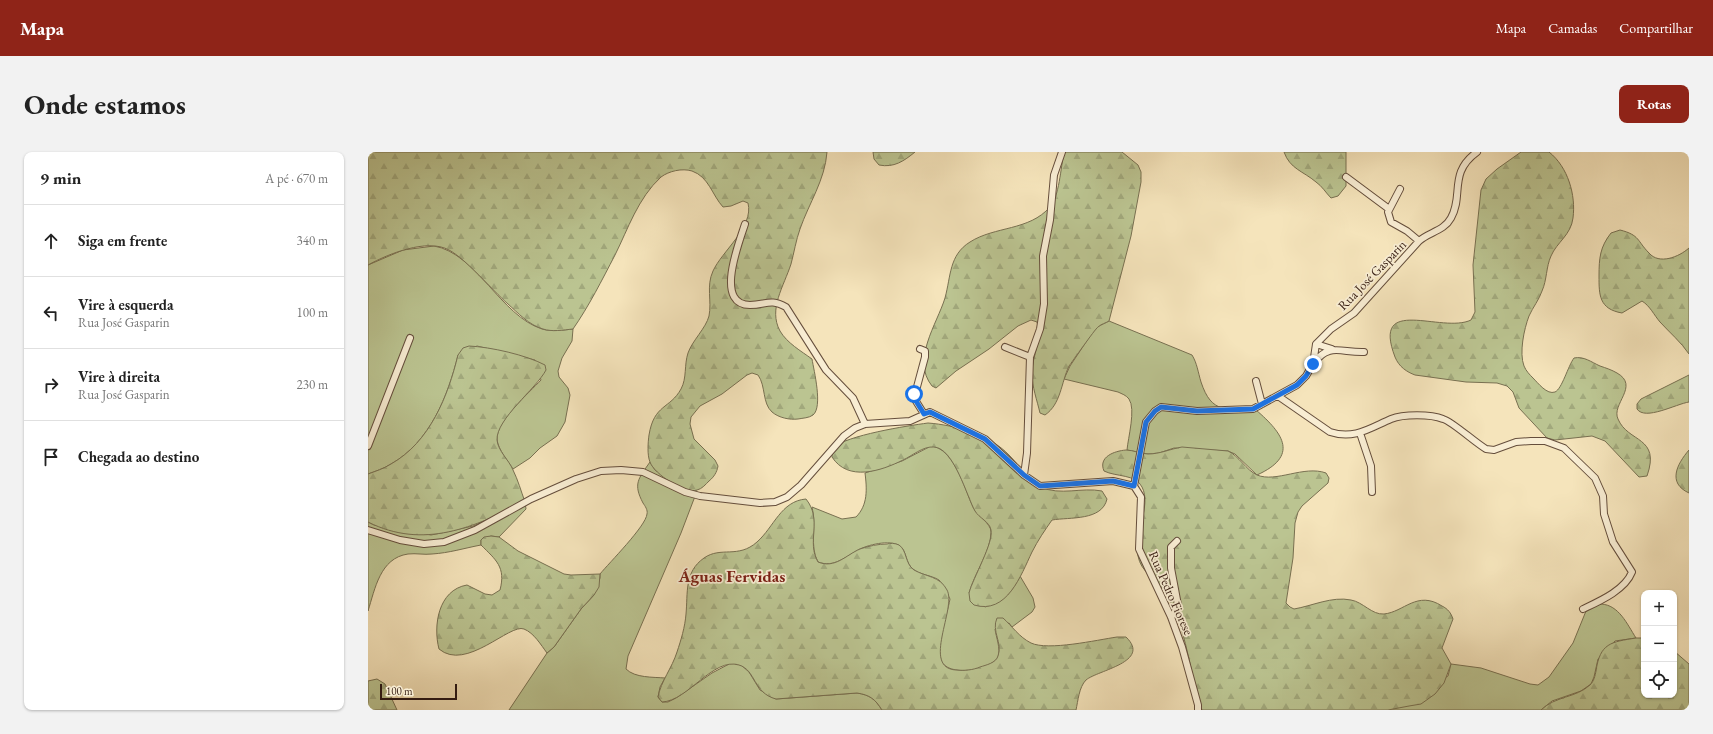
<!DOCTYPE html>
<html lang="pt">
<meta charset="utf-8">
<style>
:root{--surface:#fff;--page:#f2f2f2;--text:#222;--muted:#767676;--line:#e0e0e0;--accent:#8f2418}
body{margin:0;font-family:"EB Garamond",serif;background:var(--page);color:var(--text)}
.controls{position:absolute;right:12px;bottom:12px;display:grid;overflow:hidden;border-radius:8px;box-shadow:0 1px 3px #0004}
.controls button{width:36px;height:36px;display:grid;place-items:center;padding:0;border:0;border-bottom:1px solid var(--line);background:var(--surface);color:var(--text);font:20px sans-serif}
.scale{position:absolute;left:12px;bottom:10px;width:77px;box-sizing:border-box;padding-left:4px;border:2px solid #351c11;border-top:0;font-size:11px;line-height:14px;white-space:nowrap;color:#351c11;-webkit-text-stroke:3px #f8edd3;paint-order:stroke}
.stop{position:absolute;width:12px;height:12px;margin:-9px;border:3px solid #1a73e8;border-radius:50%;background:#fff}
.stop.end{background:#1a73e8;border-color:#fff;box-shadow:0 1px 4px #0008}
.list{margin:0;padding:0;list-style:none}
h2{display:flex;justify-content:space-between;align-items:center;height:52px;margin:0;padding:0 16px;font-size:17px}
h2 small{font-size:13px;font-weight:400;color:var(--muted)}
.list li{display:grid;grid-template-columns:26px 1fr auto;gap:12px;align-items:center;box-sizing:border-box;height:72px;padding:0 16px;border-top:1px solid var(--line)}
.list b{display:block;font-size:15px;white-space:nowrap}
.list p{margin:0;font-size:13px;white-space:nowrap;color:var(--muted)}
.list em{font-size:13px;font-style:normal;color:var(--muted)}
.icon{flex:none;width:22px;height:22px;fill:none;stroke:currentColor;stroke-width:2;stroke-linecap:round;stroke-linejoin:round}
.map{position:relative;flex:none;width:1321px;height:558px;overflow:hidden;border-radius:8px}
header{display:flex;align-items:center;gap:24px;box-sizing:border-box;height:56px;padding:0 20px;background:var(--accent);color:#fff}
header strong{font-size:19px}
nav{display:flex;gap:22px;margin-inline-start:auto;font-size:14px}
.intro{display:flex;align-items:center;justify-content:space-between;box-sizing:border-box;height:96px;padding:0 24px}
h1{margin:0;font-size:28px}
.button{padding:10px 18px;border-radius:8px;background:var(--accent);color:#fff;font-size:14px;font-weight:700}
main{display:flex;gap:24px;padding:0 24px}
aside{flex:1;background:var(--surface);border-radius:8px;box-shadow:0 1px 3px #0004}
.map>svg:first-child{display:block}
.grass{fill:#bbc491;stroke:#787051}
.forest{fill:url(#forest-firs);stroke:#787051}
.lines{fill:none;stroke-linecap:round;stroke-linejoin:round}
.minor-casing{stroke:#654e3c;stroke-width:8}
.minor{stroke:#f8edd3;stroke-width:6}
.route{stroke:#1a73e8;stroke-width:5}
.labels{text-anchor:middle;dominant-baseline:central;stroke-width:3.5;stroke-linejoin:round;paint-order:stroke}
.street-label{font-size:13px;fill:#351c11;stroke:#f8edd3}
.district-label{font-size:17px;font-weight:bold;fill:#7a1f14;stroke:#f8edd3}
</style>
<header>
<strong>Mapa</strong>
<nav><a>Mapa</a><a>Camadas</a><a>Compartilhar</a></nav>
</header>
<div class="intro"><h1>Onde estamos</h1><a class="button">Rotas</a></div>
<main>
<aside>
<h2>9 min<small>A pé · 670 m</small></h2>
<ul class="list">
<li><svg class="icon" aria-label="ahead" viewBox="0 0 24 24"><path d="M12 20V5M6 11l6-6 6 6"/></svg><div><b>Siga em frente</b></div><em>340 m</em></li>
<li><svg class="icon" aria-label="left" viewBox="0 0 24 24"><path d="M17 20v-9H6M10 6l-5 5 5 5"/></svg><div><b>Vire à esquerda</b><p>Rua José Gasparin</p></div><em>100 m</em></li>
<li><svg class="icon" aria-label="right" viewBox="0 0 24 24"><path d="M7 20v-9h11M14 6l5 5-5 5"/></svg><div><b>Vire à direita</b><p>Rua José Gasparin</p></div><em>230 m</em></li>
<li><svg class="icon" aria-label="arrive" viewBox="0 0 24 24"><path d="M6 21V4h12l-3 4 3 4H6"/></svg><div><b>Chegada ao destino</b></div></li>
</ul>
</aside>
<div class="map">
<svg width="1321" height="558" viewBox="0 0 1321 558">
<defs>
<pattern id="forest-firs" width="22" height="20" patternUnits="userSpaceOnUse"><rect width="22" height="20" fill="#bbc491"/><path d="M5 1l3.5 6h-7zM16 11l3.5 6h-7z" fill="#a1a87c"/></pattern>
</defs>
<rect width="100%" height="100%" fill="#f5e4bb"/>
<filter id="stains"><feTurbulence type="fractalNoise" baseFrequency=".005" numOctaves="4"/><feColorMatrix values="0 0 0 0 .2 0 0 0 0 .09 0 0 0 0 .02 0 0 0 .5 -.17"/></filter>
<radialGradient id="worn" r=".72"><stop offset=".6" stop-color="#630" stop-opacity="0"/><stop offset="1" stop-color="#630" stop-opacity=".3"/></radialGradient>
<path class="grass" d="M 66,94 C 108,101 133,164 174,177 C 184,180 195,178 205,177 L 204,189 L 194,206 L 190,219 L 191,225 L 200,236 L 202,243 L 197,270 L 189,284 L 172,296 L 162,306 L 145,317 C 140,309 130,298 129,287 C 128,269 161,241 173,228 L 167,208 L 109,194 L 90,203 C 80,244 62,290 23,312 C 15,317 8,319 0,322 L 0,113 L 35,98 Z
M 741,169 L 824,203 C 829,211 830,220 833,230 C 844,263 858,256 888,258 C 916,282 931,304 889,323 L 867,302 L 860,299 L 806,296 L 791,301 L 780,302 L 759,298 C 760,286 768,257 761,247 C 758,243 754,242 750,240 L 696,227 L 702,214 L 724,181 L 729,175 Z
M 563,294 C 586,296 597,338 605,355 C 609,364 623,371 623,380 C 623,399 606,422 601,441 L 617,455 C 636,450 644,440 652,424 L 665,446 L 667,455 L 664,460 L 644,475 L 641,471 L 627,477 C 628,485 633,497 630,505 C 624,518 579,526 573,508 C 568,491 579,464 582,447 C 579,441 575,432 571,428 C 563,423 552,423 545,417 C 537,411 539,399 532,394 C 522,387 499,393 490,398 C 477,405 466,416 450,410 C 441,394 449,373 444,355 L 474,367 L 488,365 C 500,353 499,337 497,321 L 534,309 Z
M 282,310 L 287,318 L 318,338 L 329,339 L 313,381 L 260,504 L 258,517 C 267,526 285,525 297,526 L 292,535 L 290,545 L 294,550 L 300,550 L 308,546 L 344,521 L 363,511 L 373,513 L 381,520 L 392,538 L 408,547 L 489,541 C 502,543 507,547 514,558 L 141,558 L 179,501 L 186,495 L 213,457 L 226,443 L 232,426 L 232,422 C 241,411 278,374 279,362 C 280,358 277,354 275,351 C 265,332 270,327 282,310 Z
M 157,350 L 158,357 L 131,385 L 123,384 L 113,388 L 113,393 C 97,396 81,401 64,402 C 56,403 48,401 40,402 C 12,406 7,437 0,459 L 0,370 L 6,373 L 63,383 L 73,381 L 105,374 Z
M 1233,452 C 1251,453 1259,472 1268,486 L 1247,489 L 1230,507 L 1226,525 L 1223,532 L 1213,539 L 1184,549 L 1173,558 L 1020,558 L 1080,524 L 1083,512 L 1113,516 L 1162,532 L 1170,533 L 1181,525 L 1205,491 L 1218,459 L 1224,455 Z"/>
<path class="forest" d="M 0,0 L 459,0 C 457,28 441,51 432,77 C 428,88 426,101 423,112 C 416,134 400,157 412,179 C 419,191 433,199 444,207 C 446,219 455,255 445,263 C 441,266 435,266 430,267 C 422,268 411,266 404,260 C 394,251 398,234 390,223 L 384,221 L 379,223 L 354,242 L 332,254 L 323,265 L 322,272 L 326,287 L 347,308 L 350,314 C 349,320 346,325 341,329 C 338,332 334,337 329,338 C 317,342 286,322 282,310 C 279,303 280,290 281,283 C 286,252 302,257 313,237 C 319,226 316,213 320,201 C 324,189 338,176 341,164 C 344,149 338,134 345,119 C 354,99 386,75 380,51 L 375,49 L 363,54 L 355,55 C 344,43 341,25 324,19 C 314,16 301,19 293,25 C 270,46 260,77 247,103 C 234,128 221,154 205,177 C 195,178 184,180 175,177 C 161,173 150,161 140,152 C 124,138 98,107 81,98 C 59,86 20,102 0,113 Z
M 505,0 L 547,0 C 536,9 526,16 511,13 L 506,7 Z
M 696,0 L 754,0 L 770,13 L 773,20 L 773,30 L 763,84 L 741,169 C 738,171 733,172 730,175 C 727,177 704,210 701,214 C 693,231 693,252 677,263 L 672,261 C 669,248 664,235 664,221 C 664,204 675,186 669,170 L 663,168 L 650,174 L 621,197 L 588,219 L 568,236 L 564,234 C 543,208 569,172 577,146 C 583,124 581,103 602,90 C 627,74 661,79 682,55 C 691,46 693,14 696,0 Z
M 916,0 L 978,0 L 978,34 L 970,44 L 963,46 C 958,41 954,34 948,30 C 935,19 922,17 916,0 Z
M 1153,0 L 1181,0 C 1200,15 1208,43 1205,66 C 1203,83 1189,90 1183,104 C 1178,115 1179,128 1174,139 C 1171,148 1165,155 1161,164 C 1156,177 1151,201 1156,214 C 1158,219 1162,223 1165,226 C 1170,231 1179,243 1187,240 C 1194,237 1200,214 1206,206 C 1216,204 1223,210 1232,214 C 1238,216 1244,218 1249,221 C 1272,234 1243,252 1250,267 C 1260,291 1293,284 1279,324 L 1271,325 L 1237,289 L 1224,284 L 1187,288 L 1179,286 L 1151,256 L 1145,240 L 1139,234 L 1129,231 L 1098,230 L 1047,223 C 1039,220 1031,215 1027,205 C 1003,142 1074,182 1103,168 L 1107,160 L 1105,113 L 1113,38 L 1118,27 L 1129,17 Z
M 1252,78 C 1272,83 1269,89 1281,101 C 1291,113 1311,105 1321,96 L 1321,202 C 1313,190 1302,181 1292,170 C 1286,163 1282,154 1274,149 L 1254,161 C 1231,157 1231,143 1231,124 C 1231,106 1232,95 1243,81 Z
M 101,194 C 123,195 158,203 177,213 L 178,218 C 168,237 128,267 129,288 C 130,299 141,308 145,318 C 150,328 153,339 157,350 C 106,375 56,398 0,370 L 0,322 C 8,319 15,317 23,312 C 62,290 80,244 90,203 L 95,196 Z
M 1321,223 L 1321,250 C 1308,252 1277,269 1269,257 L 1269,252 L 1273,247 Z
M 560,271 C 587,273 622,283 641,303 C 651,313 660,329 673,335 C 692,344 714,335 734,339 L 739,347 C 734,369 702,365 684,368 C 677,378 670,388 664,400 C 653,423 639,463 606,453 L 602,449 L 601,441 C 605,426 626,390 623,378 C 622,370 611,366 607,359 C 599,345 586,296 566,295 C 555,294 544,304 535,308 C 513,319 480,330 464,305 L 464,296 C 480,283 538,274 560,271 Z
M 814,295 L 860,299 C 871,304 878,318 889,323 C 908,331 936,313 958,321 L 961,326 L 960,331 L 934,354 L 930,360 L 927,371 L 925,406 L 918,451 L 922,455 L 926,457 C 944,454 964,444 983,448 C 995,450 1004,463 1016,462 C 1036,460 1049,438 1074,454 C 1080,457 1083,461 1085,467 L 1074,496 L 1083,512 L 1076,531 L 1067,542 L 1053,552 L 1041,554 L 1020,558 L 834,558 C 822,523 820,486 804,453 C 802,448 799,441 795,437 C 786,425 773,420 770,404 C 765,382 784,354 774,335 C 768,322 748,325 736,319 C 730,305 746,299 758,298 C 765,298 773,302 780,302 C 792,302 802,297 814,295 Z
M 1321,298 L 1321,341 C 1299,331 1309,312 1321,298 Z
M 438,347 C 455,368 438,390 450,410 C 467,417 478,403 492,397 C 501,394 510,392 519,392 C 522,391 527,391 531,393 C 539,398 537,412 546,418 C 558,425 572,424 579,438 C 589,456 553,516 588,518 C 596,519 605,518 612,515 C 618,513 628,511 630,504 C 635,491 623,479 629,466 L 635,466 C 644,474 651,485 663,491 C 680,499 729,488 749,485 L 758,485 C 784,510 730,518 718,528 C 711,535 710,549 708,558 L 514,558 C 507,547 502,543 489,541 L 408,547 C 385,541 388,518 371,513 C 345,505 320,549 294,550 L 290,545 C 293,529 304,516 309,500 C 313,488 317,475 318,462 C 320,441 316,420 336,406 C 353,394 370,407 389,390 C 406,375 413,349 438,347 Z
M 123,384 L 131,385 L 150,399 L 196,422 L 203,423 L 232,422 L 231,435 L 226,443 L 213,457 L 186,495 L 179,501 C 173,493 166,481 156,477 C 142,471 98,520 71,497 C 65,474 70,438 99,433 L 117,442 L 124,443 L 132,438 C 138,415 128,408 113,393 L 113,388 L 116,385 Z
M 1268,486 L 1276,486 L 1276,543 L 1306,543 L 1306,499 L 1321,512 L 1321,558 L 1173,558 C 1187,544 1208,546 1222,533 C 1226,529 1227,524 1228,519 C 1232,491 1243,490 1268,486 Z
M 9,527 L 17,532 L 29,558 L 0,558 L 0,529 Z"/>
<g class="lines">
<defs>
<path id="minor" d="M 978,25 L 1021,57
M 1032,37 L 1020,60 L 1023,70 L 1039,79 L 1051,89
M 377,72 C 371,91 346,153 382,153 C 398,153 402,146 418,155 L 458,218 L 485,246 L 497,272
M 948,192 L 964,197
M 637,195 L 662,205
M 552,197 L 557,199 L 557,205 L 546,246 L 556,262
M 946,211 C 961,190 974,201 996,200
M 888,229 L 894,252
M 910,244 L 962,280 C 986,288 1002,276 1023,267 C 1035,262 1063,262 1075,267 C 1085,270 1106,290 1118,297 L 1126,298 L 1148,290 L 1163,289 L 1177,289 L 1196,296 L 1227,326 L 1235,344 L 1236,362 L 1245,390 L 1264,420 C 1257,438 1232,449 1215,457
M 992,281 L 1003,314 L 1004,340
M 0,294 L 42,186
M 656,323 L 659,301 L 662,205 L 672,177 L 676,152 L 675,104 L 682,68 L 686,23 L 694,0
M 766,334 L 778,270 L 787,259 L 793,255 L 829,259 L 885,257 L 929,233 L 938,224 L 945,212 L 948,192 L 963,177 L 986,161 L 1051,89 C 1061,80 1076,79 1083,66 C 1096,43 1080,21 1109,0
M 766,334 L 773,345 L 771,397 L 803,465 L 814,495 L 830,553 L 830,558
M 0,378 L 32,388 L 56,392 L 76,390 L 107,378 L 163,347 L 208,327 L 233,319 L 253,318 L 275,320 L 317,340 L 332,344 L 392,351 L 407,350 L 419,345 L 433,333 L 476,284 L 487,276 L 497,272 L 542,269 L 562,260 L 617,287 L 656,323 L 672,334 L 745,329 L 766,334
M 803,465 L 806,462 L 810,453 L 803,416 L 803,395 L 809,389"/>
</defs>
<use href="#minor" class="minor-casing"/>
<use href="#minor" class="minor"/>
</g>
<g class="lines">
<path class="route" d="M 546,242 L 548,249 L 556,262 L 562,260 L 617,287 L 656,323 L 672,334 L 745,329 L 766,334 L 778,270 L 787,259 L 793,255 L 829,259 L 885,257 L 929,233 L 938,224 L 945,212"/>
</g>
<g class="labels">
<g class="street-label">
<text transform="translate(1004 123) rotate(-46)">Rua José Gasparin</text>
<text transform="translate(803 441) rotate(66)">Rua Pedro Fiorese</text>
</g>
<g class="district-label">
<text x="364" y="424">Águas Fervidas</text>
</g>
</g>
<rect width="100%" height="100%" filter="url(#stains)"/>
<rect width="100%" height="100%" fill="url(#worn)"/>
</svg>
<div class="controls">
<button>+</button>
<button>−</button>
<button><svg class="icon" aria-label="locate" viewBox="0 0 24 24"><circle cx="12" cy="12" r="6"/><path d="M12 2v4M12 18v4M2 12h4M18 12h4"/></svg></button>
</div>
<div class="scale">100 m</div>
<div class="stop" style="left:546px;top:242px"></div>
<div class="stop end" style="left:945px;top:212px"></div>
</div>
</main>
